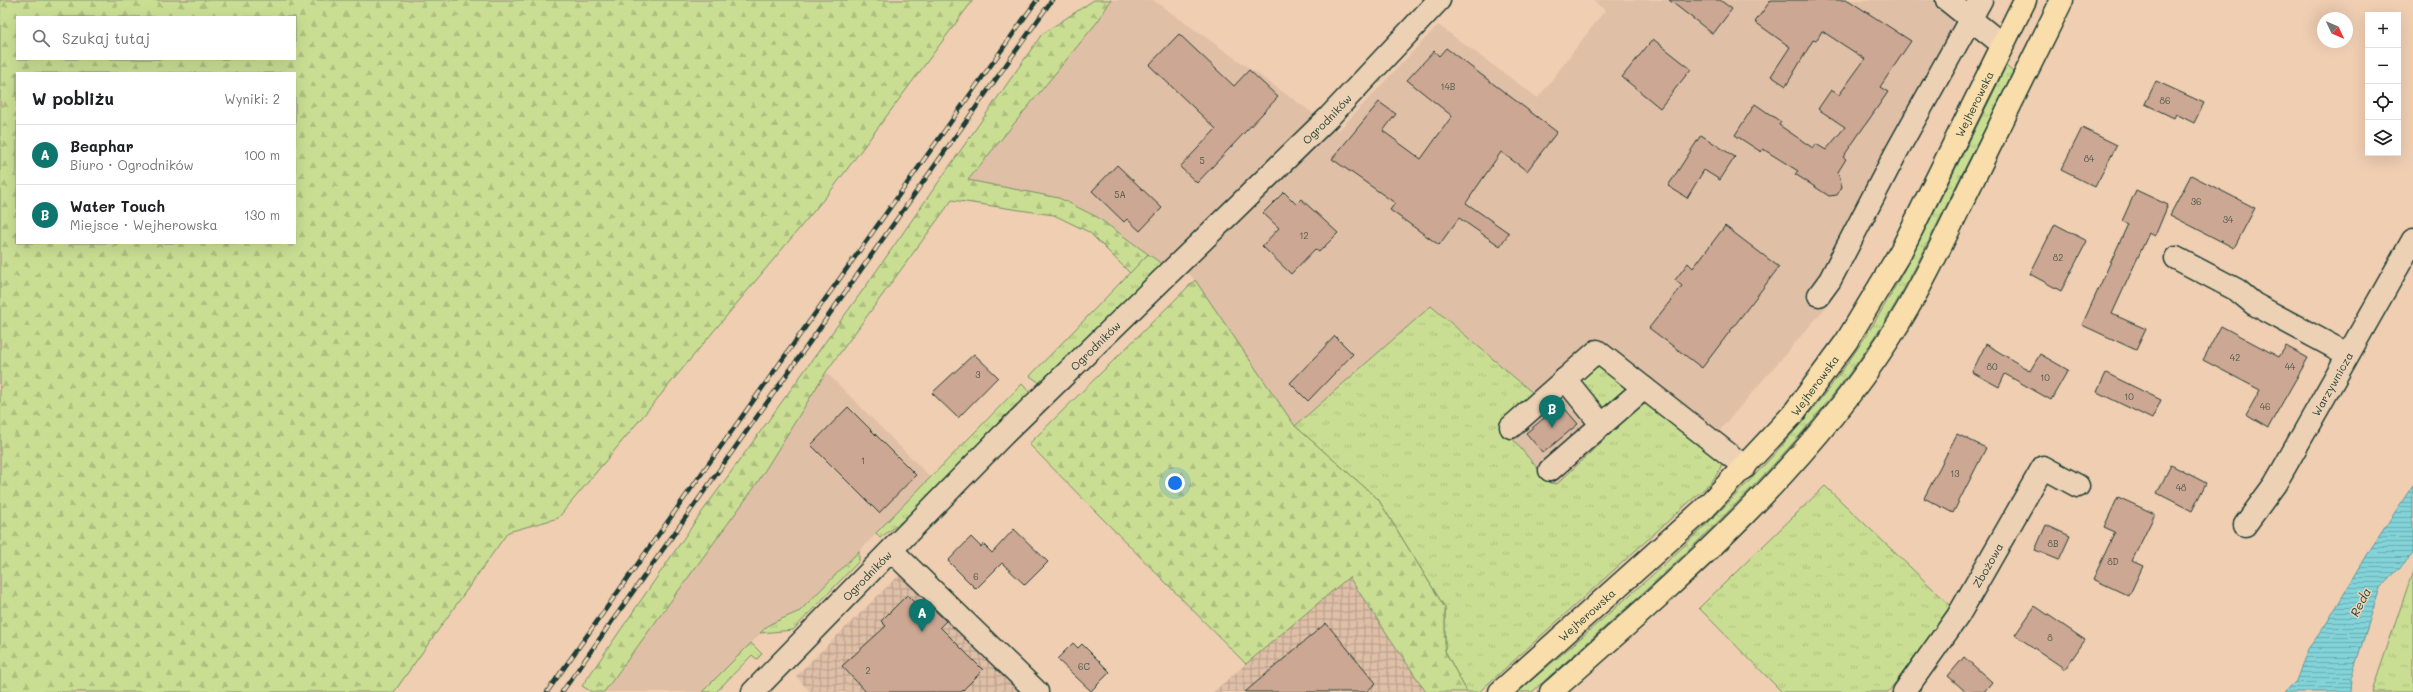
<!DOCTYPE html>
<html lang="pl">
<meta charset="utf-8">
<style>
:root{--surface:#fff;--page:#f2f2f2;--text:#202124;--muted:#757577;--line:#e0e0e0;--accent:#0f766e}
body{margin:0;font-family:Mali,sans-serif;background:var(--page);color:var(--text)}
.controls{position:absolute;right:12px;top:12px;display:grid;overflow:hidden;border-radius:0px;box-shadow:0 4px 16px #0002}
.controls button{width:36px;height:36px;display:grid;place-items:center;padding:0;border:0;border-bottom:1px solid var(--line);background:var(--surface);color:var(--text);font:20px sans-serif}
.compass{position:absolute;left:2317px;top:12px;width:36px;height:36px;border-radius:50%;background:var(--surface);box-shadow:0 4px 16px #0002;rotate:134deg}
.you{position:absolute;left:1175px;top:483px;width:14px;height:14px;margin:-10px;border:3px solid #fff;border-radius:50%;background:#1a73e8;box-shadow:0 0 0 6px #1a73e833}
.badge{display:grid;place-items:center;width:26px;height:26px;border-radius:50%;background:var(--accent);color:#fff;font-size:13px;font-weight:700}
.pin{position:absolute;translate:-50% -33px;filter:drop-shadow(0 1px 2px #0008)}
.pin::after{content:'';position:absolute;top:21px;width:14px;height:12px;background:inherit;clip-path:polygon(0 0,100% 0,50% 100%)}
.list{margin:0;padding:0;list-style:none}
h2{display:flex;justify-content:space-between;align-items:center;height:52px;margin:0;padding:0 16px;font-size:17px}
h2 small{font-size:13px;font-weight:400;color:var(--muted)}
.list li{display:grid;grid-template-columns:26px 1fr auto;gap:12px;align-items:center;box-sizing:border-box;height:60px;padding:0 16px;border-top:1px solid var(--line)}
.list b{display:block;font-size:15px;white-space:nowrap}
.list p{margin:0;font-size:13px;white-space:nowrap;color:var(--muted)}
.list em{font-size:13px;font-style:normal;color:var(--muted)}
.icon{flex:none;width:22px;height:22px;fill:none;stroke:currentColor;stroke-width:2;stroke-linecap:round;stroke-linejoin:round}
.map{position:relative;flex:none;width:2413px;height:692px;overflow:hidden}
.search{position:absolute;background:var(--surface);box-shadow:0 4px 16px #0002;left:16px;top:16px;width:280px;height:44px;display:flex;align-items:center;gap:10px;box-sizing:border-box;padding:0 14px;border-radius:0px;color:var(--muted);font-size:15px}
.panel{position:absolute;background:var(--surface);box-shadow:0 4px 16px #0002;left:16px;top:72px;width:280px;height:172px;border-radius:0px}
.map>svg:first-child{display:block}
.built{fill:#e0bfa7}
.industrial{fill:url(#industrial-grid)}
.grass{fill:url(#grass-tufts);stroke:#748e64}
.forest{fill:url(#forest-firs);stroke:#748e64;fill-rule:evenodd}
.water{fill:url(#water-rules);stroke:#5b9897}
.building{fill:#cca793;stroke:#1f3d34}
.lines{fill:none;stroke-linecap:round;stroke-linejoin:round}
.minor-casing{stroke:#1f3d34;stroke-width:25}
.major-casing{stroke:#1f3d34;stroke-width:25}
.minor{stroke:#edd1b4;stroke-width:22}
.major{stroke:#f9ddab;stroke-width:22}
.rail-casing{stroke:#1f3d34;stroke-width:4.5}
.rail{stroke:#edd1b4;stroke-width:3;stroke-dasharray:9;stroke-linecap:butt}
.labels{text-anchor:middle;dominant-baseline:central;stroke-width:3;stroke-linejoin:round;paint-order:stroke}
.number-label{font-size:9px;fill:#4a584c}
.street-label{font-size:11px;fill:#1f3d34;stroke:#edd1b4}
.water-label{font-size:12px;font-style:italic;fill:#294c44;stroke:#edd1b4}
</style>
<div class="map">
<svg width="2413" height="692" viewBox="0 0 2413 692">
<defs>
<pattern id="industrial-grid" width="8" height="8" patternUnits="userSpaceOnUse"><rect width="8" height="8" fill="#e0bfa7"/><path d="M0 4h8M4 0v8" fill="none" stroke="#b59c89"/></pattern>
<pattern id="grass-tufts" width="24" height="20" patternUnits="userSpaceOnUse"><rect width="24" height="20" fill="#cade93"/><path d="M3 7l-1-3M5 7V3M7 7l1-3M15 17l-1-3M17 17v-4M19 17l1-3" fill="none" stroke="#adbf7f"/></pattern>
<pattern id="forest-firs" width="22" height="20" patternUnits="userSpaceOnUse"><rect width="22" height="20" fill="#cade93"/><path d="M5 1l3.5 6h-7zM16 11l3.5 6h-7z" fill="#adbf7f"/></pattern>
<pattern id="water-rules" width="6" height="5" patternUnits="userSpaceOnUse"><rect width="6" height="5" fill="#83d4d9"/><path d="M0 2.5h6" fill="none" stroke="#6badb1"/></pattern>
</defs>
<rect width="100%" height="100%" fill="#efceb2"/>
<filter id="ink" filterUnits="userSpaceOnUse"><feTurbulence type="fractalNoise" baseFrequency=".025" numOctaves="2"/><feDisplacementMap in="SourceGraphic" scale="8" xChannelSelector="R" yChannelSelector="G"/><feConvolveMatrix kernelMatrix="1 2 1 2 8 2 1 2 1" color-interpolation-filters="sRGB"/></filter>
<g filter="url(#ink)">
<path class="built" d="M 1111,0 L 1153,0 L 1338,131 L 1438,25 L 1538,98 L 1605,10 L 1592,0 L 1978,0 L 1832,300 L 1707,445 L 1640,406 L 1557,484 L 1550,483 L 1500,424 L 1535,395 L 1431,307 L 1295,426 L 1195,280 L 1174,258 L 1165,266 L 1097,217 L 1059,198 L 968,180 L 1098,21 Z
M 826,372 L 931,478 L 800,611 L 770,624 L 702,692 L 604,692 L 754,488 Z"/>
<path class="industrial" d="M 898,576 L 912,577 L 1027,692 L 810,692 L 796,676 Z
M 1349,577 L 1426,692 L 1213,692 L 1246,664 Z"/>
<path class="grass" d="M 2006,66 L 2013,72 C 1992,115 1970,158 1949,200 C 1926,247 1903,294 1875,337 C 1782,476 1654,582 1532,692 L 1518,692 C 1634,592 1754,493 1844,368 C 1882,316 1911,258 1940,200 C 1962,155 1985,111 2006,66 Z
M 1148,254 L 1165,266 L 1040,383 L 1030,376 Z
M 1431,306 L 1535,395 L 1500,424 L 1550,483 L 1557,484 L 1640,406 L 1650,403 L 1722,458 C 1723,476 1700,492 1688,503 L 1479,692 L 1467,692 L 1445,651 L 1445,608 L 1378,499 L 1295,426 Z
M 1597,367 L 1605,367 L 1629,386 L 1628,395 L 1604,409 L 1577,379 L 1589,369 Z
M 1022,384 L 1030,393 L 904,520 L 880,538 L 876,533 Z
M 1825,486 L 1953,608 L 1888,692 L 1782,692 L 1699,608 Z
M 859,551 L 859,561 L 793,630 L 760,633 L 770,624 L 800,611 Z
M 2413,571 L 2413,692 L 2372,692 Z
M 751,643 L 762,654 L 757,659 L 752,655 L 716,692 L 702,692 Z"/>
<path class="forest" d="M 0,0 L 973,0 L 833,188 L 558,518 L 508,532 L 394,692 L 0,692 ZM 17,17 L 295,17 L 295,59 L 17,59 ZM 17,73 L 295,73 L 295,243 L 17,243 Z
M 1094,0 L 1111,0 L 1098,21 L 968,180 L 1059,198 L 1097,217 L 1148,254 L 1130,273 L 1089,232 L 1054,215 L 952,200 L 826,372 L 754,488 L 604,692 L 592,692 L 582,686 L 697,519 L 868,283 L 1042,34 Z
M 1195,280 L 1295,426 L 1378,499 L 1445,608 L 1445,651 L 1467,692 L 1426,692 L 1349,577 L 1246,664 L 1029,444 Z"/>
<path class="water" d="M 2413,485 L 2413,554 L 2380,588 L 2351,678 L 2350,692 L 2285,692 L 2296,681 L 2308,649 L 2325,626 L 2372,547 Z"/>
<path class="building" d="M 1669,0 L 1720,0 L 1732,9 L 1713,34 Z
M 1771,0 L 1848,0 L 1911,41 L 1880,87 L 1888,92 L 1843,157 L 1846,159 L 1838,172 L 1842,187 L 1837,195 L 1829,196 L 1795,174 L 1798,171 L 1763,149 L 1761,152 L 1735,135 L 1755,104 L 1781,122 L 1779,125 L 1813,148 L 1816,144 L 1826,150 L 1845,127 L 1818,109 L 1831,90 L 1839,95 L 1865,59 L 1822,31 L 1816,41 L 1813,40 L 1786,86 L 1771,76 L 1790,47 L 1755,22 Z
M 1179,34 L 1234,86 L 1249,70 L 1278,97 L 1197,183 L 1180,167 L 1216,129 L 1149,65 Z
M 1653,39 L 1691,69 L 1660,108 L 1622,77 Z
M 1446,48 L 1557,132 L 1527,171 L 1501,152 L 1466,203 L 1509,233 L 1500,246 L 1459,218 L 1439,245 L 1390,210 L 1395,203 L 1332,159 L 1379,102 L 1396,114 L 1383,131 L 1421,159 L 1452,116 L 1407,80 L 1434,51 L 1439,56 Z
M 2156,81 L 2204,103 L 2194,123 L 2176,114 L 2174,118 L 2145,104 Z
M 2082,128 L 2117,145 L 2095,187 L 2061,170 Z
M 1701,135 L 1735,157 L 1720,180 L 1704,170 L 1687,198 L 1668,186 Z
M 1117,165 L 1162,208 L 1140,231 L 1127,219 L 1124,222 L 1092,191 Z
M 2191,175 L 2255,208 L 2234,248 L 2170,215 Z
M 2136,190 L 2168,205 L 2155,236 L 2149,233 L 2112,314 L 2146,329 L 2136,350 L 2082,325 L 2128,224 L 2122,221 Z
M 1284,192 L 1296,204 L 1301,199 L 1338,233 L 1319,252 L 1315,249 L 1291,274 L 1262,246 L 1279,228 L 1263,213 Z
M 2055,224 L 2087,241 L 2061,291 L 2030,274 Z
M 1725,226 L 1779,267 L 1702,368 L 1649,328 L 1682,286 L 1675,280 L 1688,263 L 1693,268 Z
M 2221,326 L 2279,357 L 2286,346 L 2308,358 L 2268,428 L 2246,415 L 2260,390 L 2203,360 Z
M 1335,336 L 1353,354 L 1308,401 L 1290,383 Z
M 1986,344 L 2030,371 L 2040,354 L 2068,370 L 2051,400 L 2005,374 L 1999,387 L 1972,372 Z
M 974,354 L 998,377 L 958,418 L 932,393 Z
M 2106,373 L 2161,400 L 2152,419 L 2097,392 Z
M 1561,404 L 1578,424 L 1543,453 L 1526,433 Z
M 848,407 L 916,475 L 879,513 L 811,445 Z
M 1957,434 L 1986,448 L 1953,513 L 1924,498 Z
M 2171,465 L 2206,483 L 2192,511 L 2157,493 Z
M 2118,497 L 2155,514 L 2132,561 L 2143,566 L 2129,596 L 2093,579 L 2115,532 L 2104,527 Z
M 2046,525 L 2070,536 L 2059,560 L 2035,550 Z
M 1014,529 L 1048,562 L 1025,585 L 1002,563 L 976,589 L 948,561 L 971,537 L 981,547 L 983,544 L 992,553 Z
M 907,595 L 918,606 L 924,600 L 946,621 L 940,627 L 983,670 L 961,692 L 866,692 L 842,666 L 886,626 L 881,621 Z
M 2035,606 L 2085,640 L 2065,669 L 2015,635 Z
M 1326,623 L 1376,683 L 1366,692 L 1245,692 Z
M 1073,643 L 1078,648 L 1082,644 L 1110,672 L 1091,691 L 1057,659 Z
M 1964,657 L 1992,682 L 1984,692 L 1966,692 L 1948,676 Z"/>
<g class="lines">
<defs>
<g id="minor">
<path d="M 1947,0 L 2003,45"/>
<path d="M 2176,258 L 2237,290 L 2254,304 L 2347,354"/>
<path d="M 1819,295 L 1830,280 L 1897,151 L 1981,0"/>
<path d="M 1565,379 L 1602,425"/>
<path d="M 1511,427 L 1597,351 L 1745,467"/>
<path d="M 1550,470 L 1644,388"/>
<path id="s1" d="M 2245,525 L 2275,484 L 2413,240"/>
<path d="M 892,551 L 1037,692"/>
<path id="s2" d="M 753,692 L 1003,435 L 1328,118 L 1439,0"/>
<path id="s3" d="M 1904,692 L 1958,616 L 2043,467 L 2078,486"/>
</g>
<g id="major">
<path id="s4" d="M 1500,692 L 1704,509 L 1793,414 L 1846,342 L 1901,251 L 2025,0"/>
<path d="M 1551,692 C 1673,584 1799,477 1889,339 C 1920,291 1944,239 1969,188 C 2000,126 2031,63 2062,0"/>
</g>
</defs>
<use href="#minor" class="minor-casing"/>
<use href="#major" class="major-casing"/>
<use href="#minor" class="minor"/>
<use href="#major" class="major"/>
<defs>
<path id="rail" d="M 547,692 L 1037,0
M 562,692 L 1052,0"/>
</defs>
<use href="#rail" class="rail-casing"/>
<use href="#rail" class="rail"/>
</g>
</g>
<g class="labels">
<g class="number-label">
<text x="1448" y="86">14B</text>
<text x="2165" y="100">86</text>
<text x="2089" y="158">84</text>
<text x="1202" y="160">5</text>
<text x="1120" y="194">5A</text>
<text x="2196" y="201">36</text>
<text x="2228" y="219">34</text>
<text x="1304" y="235">12</text>
<text x="2058" y="257">82</text>
<text x="2235" y="357">42</text>
<text x="1992" y="366">80</text>
<text x="2290" y="366">44</text>
<text x="978" y="374">3</text>
<text x="2045" y="377">10</text>
<text x="2129" y="396">10</text>
<text x="2265" y="406">46</text>
<text x="863" y="460">1</text>
<text x="1955" y="473">13</text>
<text x="2181" y="487">48</text>
<text x="2053" y="543">8B</text>
<text x="2113" y="561">8D</text>
<text x="976" y="576">6</text>
<text x="2050" y="637">8</text>
<text x="1084" y="666">6C</text>
<text x="868" y="670">2</text>
</g>
<g class="street-label">
<text stroke="none"><textPath href="#s4" startOffset="764">Wejherowska</textPath></text>
<text stroke="none"><textPath href="#s2" startOffset="811">Ogrodników</textPath></text>
<text stroke="none"><textPath href="#s2" startOffset="487">Ogrodników</textPath></text>
<text stroke="none"><textPath href="#s1" startOffset="166">Warzywnicza</textPath></text>
<text stroke="none"><textPath href="#s4" startOffset="440">Wejherowska</textPath></text>
<text stroke="none"><textPath href="#s3" startOffset="152">Zbożowa</textPath></text>
<text stroke="none"><textPath href="#s2" startOffset="163">Ogrodników</textPath></text>
<text stroke="none"><textPath href="#s4" startOffset="116">Wejherowska</textPath></text>
</g>
<g class="water-label">
<text transform="translate(2360 602) rotate(-63)">Reda</text>
</g>
</g>
</svg>
<div class="controls">
<button>+</button>
<button>−</button>
<button><svg class="icon" aria-label="locate" viewBox="0 0 24 24"><circle cx="12" cy="12" r="6"/><path d="M12 2v4M12 18v4M2 12h4M18 12h4"/></svg></button>
<button><svg class="icon" aria-label="layers" viewBox="0 0 24 24"><path d="M12 4l9 5-9 5-9-5zM3 14l9 5 9-5"/></svg></button>
</div>
<svg class="compass" viewBox="-18 -18 36 36"><path d="M0-13l5 13h-10z" fill="#e53935"/><path d="M0 13l5-13h-10z" fill="#757577"/></svg>
<div class="you"></div>
<div class="pin badge" style="left:922px;top:632px">A</div>
<div class="pin badge" style="left:1552px;top:428px">B</div>
<div class="search"><svg class="icon" aria-label="search" viewBox="0 0 24 24"><circle cx="10" cy="10" r="6"/><path d="M15 15l6 6"/></svg>Szukaj tutaj</div>
<section class="panel">
<h2>W pobliżu<small>Wyniki: 2</small></h2>
<ul class="list">
<li><span class="badge">A</span><div><b>Beaphar</b><p>Biuro · Ogrodników</p></div><em>100 m</em></li>
<li><span class="badge">B</span><div><b>Water Touch</b><p>Miejsce · Wejherowska</p></div><em>130 m</em></li>
</ul>
</section>
</div>
